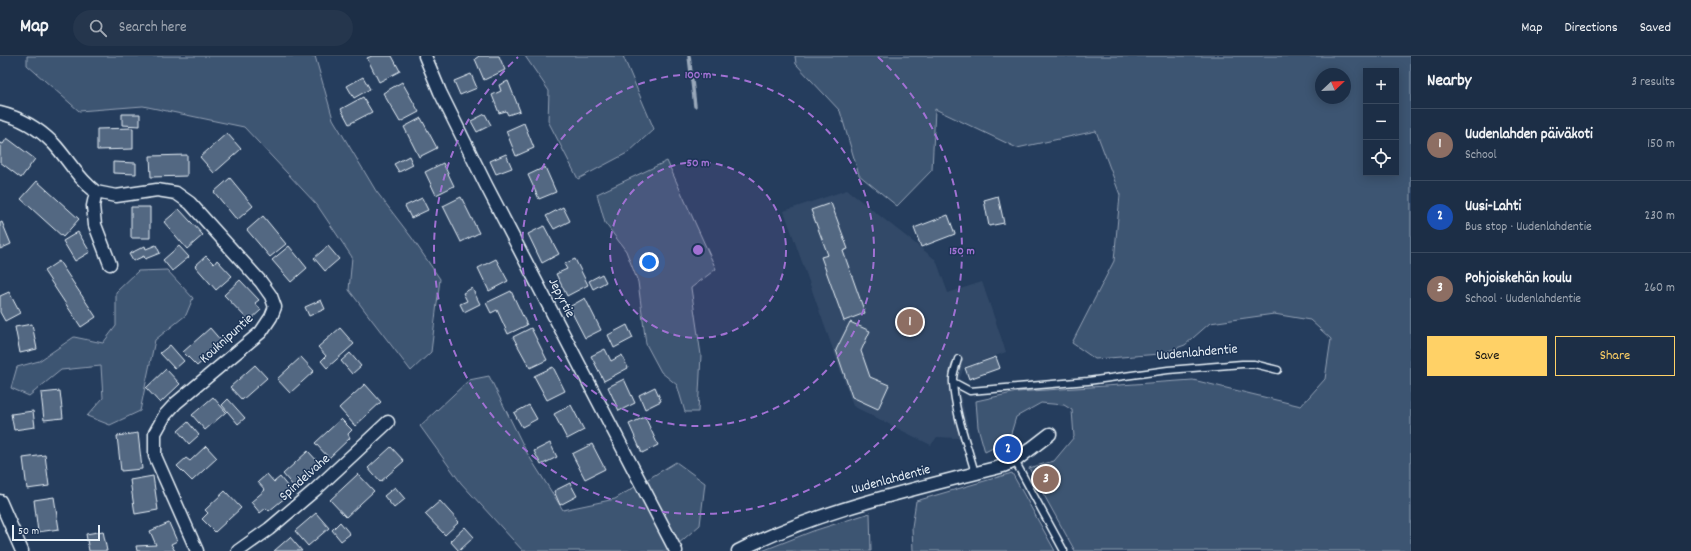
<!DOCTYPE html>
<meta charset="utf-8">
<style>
:root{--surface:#1c2e46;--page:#25364d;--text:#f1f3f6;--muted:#a0a8b3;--line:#3a4a5f;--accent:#ffd166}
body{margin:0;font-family:Dekko,sans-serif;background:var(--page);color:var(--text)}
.controls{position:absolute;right:12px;top:12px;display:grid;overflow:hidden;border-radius:0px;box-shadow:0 2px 10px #0003}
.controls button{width:36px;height:36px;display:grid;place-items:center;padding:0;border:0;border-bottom:1px solid var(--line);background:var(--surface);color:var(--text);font:20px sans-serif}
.compass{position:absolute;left:1315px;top:12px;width:36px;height:36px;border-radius:50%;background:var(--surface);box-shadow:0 2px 10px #0003;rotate:67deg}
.scale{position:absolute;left:12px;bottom:10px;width:88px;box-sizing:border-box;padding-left:4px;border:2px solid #e8f1f8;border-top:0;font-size:11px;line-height:14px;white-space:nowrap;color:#e8f1f8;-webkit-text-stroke:3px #1d3557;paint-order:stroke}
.you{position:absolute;left:649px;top:206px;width:14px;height:14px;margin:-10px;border:3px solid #fff;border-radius:50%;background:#1a73e8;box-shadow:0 0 0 6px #1a73e833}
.badge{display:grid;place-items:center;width:26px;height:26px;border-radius:50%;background:var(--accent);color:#fff;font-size:13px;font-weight:700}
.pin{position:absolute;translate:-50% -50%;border:2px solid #fff;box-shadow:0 1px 4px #0006}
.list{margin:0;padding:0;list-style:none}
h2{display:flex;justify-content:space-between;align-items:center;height:52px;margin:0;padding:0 16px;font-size:17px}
h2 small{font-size:13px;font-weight:400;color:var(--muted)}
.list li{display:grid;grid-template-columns:26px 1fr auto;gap:12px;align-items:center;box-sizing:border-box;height:72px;padding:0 16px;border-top:1px solid var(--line)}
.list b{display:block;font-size:15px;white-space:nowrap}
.list p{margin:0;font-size:13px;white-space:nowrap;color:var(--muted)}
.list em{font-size:13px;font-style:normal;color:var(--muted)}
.actions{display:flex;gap:8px;padding:12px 16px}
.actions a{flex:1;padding:9px 0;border:1px solid var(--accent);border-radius:0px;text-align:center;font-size:14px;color:var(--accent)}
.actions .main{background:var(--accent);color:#111}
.icon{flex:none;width:22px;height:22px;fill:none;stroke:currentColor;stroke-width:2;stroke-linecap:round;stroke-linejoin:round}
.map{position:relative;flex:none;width:1411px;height:495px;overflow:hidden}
header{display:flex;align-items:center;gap:24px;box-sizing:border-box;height:56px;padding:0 20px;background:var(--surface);border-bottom:1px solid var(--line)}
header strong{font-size:19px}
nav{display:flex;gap:22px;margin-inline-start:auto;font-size:14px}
.search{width:280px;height:36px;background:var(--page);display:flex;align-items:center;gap:10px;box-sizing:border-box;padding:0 14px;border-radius:22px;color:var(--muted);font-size:15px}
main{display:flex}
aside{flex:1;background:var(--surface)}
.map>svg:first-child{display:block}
.built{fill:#334a68}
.green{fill:#3e5472;stroke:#93a2b5;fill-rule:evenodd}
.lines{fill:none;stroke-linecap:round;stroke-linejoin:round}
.stream{stroke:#99a8ba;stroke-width:3.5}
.building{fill:#536782;stroke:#e8f1f8}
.service-casing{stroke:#e8f1f8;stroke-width:9}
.minor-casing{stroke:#e8f1f8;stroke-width:15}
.service{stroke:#1d3557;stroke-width:6}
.minor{stroke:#1d3557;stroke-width:12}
.ring{fill:none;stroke:#a171d3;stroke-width:2;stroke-dasharray:7 5}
.labels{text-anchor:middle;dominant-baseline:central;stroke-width:3;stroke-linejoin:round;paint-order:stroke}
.street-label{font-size:14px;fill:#e8f1f8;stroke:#1d3557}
.centre{fill:#a171d3;stroke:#1d3557;stroke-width:2}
.ring-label{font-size:12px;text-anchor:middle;font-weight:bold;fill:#a171d3;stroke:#1d3557;stroke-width:3;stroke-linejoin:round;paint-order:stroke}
</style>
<header>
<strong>Map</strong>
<div class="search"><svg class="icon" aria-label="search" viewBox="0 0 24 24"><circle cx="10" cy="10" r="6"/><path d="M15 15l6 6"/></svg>Search here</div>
<nav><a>Map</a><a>Directions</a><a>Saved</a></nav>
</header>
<main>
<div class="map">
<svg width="1411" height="495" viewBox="0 0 1411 495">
<rect width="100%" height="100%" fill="#253d5d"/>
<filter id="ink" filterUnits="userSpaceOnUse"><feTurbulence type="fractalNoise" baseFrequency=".025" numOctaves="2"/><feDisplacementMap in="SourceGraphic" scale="8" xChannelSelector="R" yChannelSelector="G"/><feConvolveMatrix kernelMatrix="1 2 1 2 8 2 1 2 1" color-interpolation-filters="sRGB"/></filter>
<g filter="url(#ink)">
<path class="built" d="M 847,134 L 936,204 L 948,237 L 982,226 L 1006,296 L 964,311 L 959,324 L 961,341 L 970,379 L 958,382 L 937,381 L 931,389 L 853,350 L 784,155 Z"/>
<path class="green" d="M 27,0 L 315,0 L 333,63 L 376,135 L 412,182 L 440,223 L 431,296 L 411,315 L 349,234 L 352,201 L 317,149 L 244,71 L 143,50 L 79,55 L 27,9 Z
M 525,0 L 623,0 L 654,73 L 629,96 L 578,123 L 548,65 L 549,35 Z
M 795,0 L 1411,0 L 1411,495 L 1075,495 L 1029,412 L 1054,405 L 1074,381 L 1072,354 L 1064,349 L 1041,347 L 1016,361 L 1009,384 L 985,396 L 978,371 L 976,345 L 1017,336 L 1193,324 L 1301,350 L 1325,323 L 1331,283 L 1310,264 L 1274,258 L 1210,267 L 1185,289 L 1160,298 L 1095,303 L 1072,287 L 1114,205 L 1120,139 L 1096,75 L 1017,92 L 935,53 L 932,114 L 897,150 L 859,119 L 840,55 L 796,8 ZM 1366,15 L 1396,15 L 1396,117 L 1366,117 ZM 1321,18 L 1345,18 L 1345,42 L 1321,42 Z
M 667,105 L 716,213 L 691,232 L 701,299 L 698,356 L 685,356 L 677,329 L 661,316 L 646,288 L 638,226 L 626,195 L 605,167 L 597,138 Z
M 167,214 L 193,242 L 186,259 L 155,284 L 140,355 L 110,369 L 87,360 L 103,342 L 101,310 L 61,314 L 29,340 L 11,332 L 17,311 L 39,305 L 74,281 L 103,287 L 116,270 L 116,236 L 138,215 Z
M 489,320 L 527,397 L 563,454 L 615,443 L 676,406 L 705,427 L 700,469 L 670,495 L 523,495 L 461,427 L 420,370 L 469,324 Z
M 1012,417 L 1055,495 L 913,495 L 912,471 L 916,445 Z
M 870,457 L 871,495 L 762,495 L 813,475 Z"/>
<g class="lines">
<path class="stream" d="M 689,0 L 695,50"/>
</g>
<path class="building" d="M 372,0 L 392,0 L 400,15 L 379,26 L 367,2 Z
M 479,0 L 499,0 L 505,14 L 484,24 L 475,3 Z
M 471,18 L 477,32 L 460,39 L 454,25 Z
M 363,21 L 370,33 L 354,42 L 347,30 Z
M 508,25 L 520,55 L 508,59 L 506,55 L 499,57 L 492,39 L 501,35 L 499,29 Z
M 402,26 L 419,56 L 400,66 L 383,37 Z
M 363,41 L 372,56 L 349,68 L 341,53 Z
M 122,58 L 140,58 L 140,70 L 122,69 Z
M 485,58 L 491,69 L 477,76 L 471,65 Z
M 421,62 L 437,92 L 419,101 L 404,71 Z
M 524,67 L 534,92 L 516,100 L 506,75 Z
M 133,72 L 133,93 L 97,94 L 97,73 Z
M 227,77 L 241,93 L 214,117 L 200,101 Z
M 7,82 L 35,103 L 21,122 L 0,106 L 0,87 L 3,88 Z
M 506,98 L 512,112 L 496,118 L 490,105 Z
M 187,99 L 187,120 L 151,121 L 150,100 Z
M 409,100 L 413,109 L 399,116 L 394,108 Z
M 113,106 L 136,107 L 136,118 L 113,117 Z
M 443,107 L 454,130 L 436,139 L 425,116 Z
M 545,111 L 556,136 L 539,143 L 528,119 Z
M 230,122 L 253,150 L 237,164 L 214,136 Z
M 37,125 L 79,163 L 63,181 L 21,143 Z
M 998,140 L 1004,167 L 989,170 L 984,144 Z
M 461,141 L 479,177 L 461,186 L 443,150 Z
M 422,142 L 428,154 L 411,162 L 405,150 Z
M 831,147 L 848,193 L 843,195 L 865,257 L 844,265 L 821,201 L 828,199 L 811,154 Z
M 131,151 L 150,151 L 150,182 L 131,182 Z
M 563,151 L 570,165 L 554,173 L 546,160 Z
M 179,153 L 203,179 L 187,193 L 164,166 Z
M 948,159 L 955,178 L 921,191 L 914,172 Z
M 263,160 L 286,188 L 270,201 L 247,174 Z
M 2,166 L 11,188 L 0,193 L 0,167 Z
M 544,170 L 559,198 L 542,207 L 528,178 Z
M 78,176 L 90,196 L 75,205 L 63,185 Z
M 156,189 L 160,197 L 145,203 L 144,200 L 133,205 L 129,198 L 145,190 L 146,193 Z
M 179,190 L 189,201 L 172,215 L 163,204 Z
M 289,190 L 307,212 L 291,226 L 272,204 Z
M 328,190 L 339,203 L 325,215 L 314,202 Z
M 206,200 L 214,208 L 217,204 L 232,220 L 216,234 L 195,210 Z
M 496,203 L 508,225 L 489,235 L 478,212 Z
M 575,203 L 588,229 L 567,240 L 556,218 L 567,213 L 564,208 Z
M 59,205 L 96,261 L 81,271 L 44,215 Z
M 602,218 L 606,226 L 593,233 L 589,225 Z
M 240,224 L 259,244 L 255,247 L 261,254 L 249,265 L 224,239 Z
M 472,232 L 480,248 L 464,256 L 460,248 L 467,245 L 463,237 Z
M 511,235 L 527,269 L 508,278 L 497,254 L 491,257 L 486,247 Z
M 9,236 L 20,257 L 5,265 L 0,256 L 0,240 Z
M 585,242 L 601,274 L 585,282 L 569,251 Z
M 321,244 L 325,253 L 309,260 L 305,251 Z
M 850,266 L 870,275 L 861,295 L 870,321 L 889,329 L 878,353 L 852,341 L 836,294 Z
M 32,268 L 37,293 L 20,297 L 15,271 Z
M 627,269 L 633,282 L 614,292 L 608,279 Z
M 210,272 L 223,287 L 197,310 L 183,296 Z
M 340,272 L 354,288 L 327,312 L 321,305 L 326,300 L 318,291 Z
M 531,272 L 547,304 L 530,312 L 513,281 Z
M 170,289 L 184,305 L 175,313 L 160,297 Z
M 605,293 L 611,305 L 622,299 L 628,312 L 604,325 L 591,300 Z
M 350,297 L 361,310 L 352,318 L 341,305 Z
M 301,301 L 314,315 L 290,337 L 277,323 Z
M 996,301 L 1000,312 L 969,323 L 965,312 Z
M 255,309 L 267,322 L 242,344 L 230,331 Z
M 553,311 L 565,335 L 547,344 L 534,320 Z
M 166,313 L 180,328 L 160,347 L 146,332 Z
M 624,323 L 635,347 L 619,355 L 608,331 Z
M 365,328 L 381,346 L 355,370 L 339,352 Z
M 655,331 L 661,345 L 645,353 L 639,339 Z
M 60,335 L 63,362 L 44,364 L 41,337 Z
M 213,341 L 226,356 L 205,374 L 192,359 Z
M 228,343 L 245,362 L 238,368 L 222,349 Z
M 529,349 L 537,363 L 522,371 L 514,357 Z
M 571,349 L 584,374 L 567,383 L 554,358 Z
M 33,355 L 35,371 L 14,374 L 11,358 Z
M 645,361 L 658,389 L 642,397 L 629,368 Z
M 341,363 L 352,374 L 348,378 L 350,382 L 329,402 L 315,387 Z
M 188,366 L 199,379 L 189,388 L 178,375 Z
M 138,377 L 142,413 L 121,415 L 117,380 Z
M 550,387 L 557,401 L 541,409 L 534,395 Z
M 592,388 L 605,413 L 585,423 L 572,398 Z
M 206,390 L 217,402 L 192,425 L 177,410 L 186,402 L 190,405 Z
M 391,391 L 404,405 L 380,426 L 368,412 Z
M 308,395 L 320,408 L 294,431 L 283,418 Z
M 45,399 L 49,430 L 27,433 L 23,402 Z
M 267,418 L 274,426 L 280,421 L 292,436 L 269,455 L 266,452 L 260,457 L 251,446 L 265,434 L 258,426 Z
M 358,418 L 374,435 L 346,461 L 330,444 Z
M 153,420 L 158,454 L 135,458 L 130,424 Z
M 570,427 L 577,440 L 560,449 L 554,435 Z
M 395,431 L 405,443 L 394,452 L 384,440 Z
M 225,435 L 241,452 L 215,476 L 202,463 L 208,457 L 205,454 Z
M 54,441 L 59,473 L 38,476 L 34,444 Z
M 440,445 L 459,466 L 445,479 L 425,458 Z
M 316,457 L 329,472 L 308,490 L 295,475 Z
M 340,466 L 350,478 L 341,485 L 332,474 Z
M 169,467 L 177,485 L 171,488 L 175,495 L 137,495 L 136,490 L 156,489 L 150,475 Z
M 465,471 L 474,481 L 459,495 L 450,485 Z
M 103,475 L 107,495 L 89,495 L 86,478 Z
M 290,481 L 302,495 L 274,495 Z"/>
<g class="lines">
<defs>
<path id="service" d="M 958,303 C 956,311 952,318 953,327 C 955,357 967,388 975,417
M 953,326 L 970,335 L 1088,325 L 1168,314 L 1242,308 L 1254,308 L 1278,314
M 1015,405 L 1064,495"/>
<path id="minor" d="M 425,0 L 440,36 L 486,129 L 676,495
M 0,57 C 21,62 38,72 53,87 C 69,104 77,122 96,136 L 93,150 L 95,169 L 110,208
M 96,136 L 116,140 L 157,134 L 176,137 L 190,147 L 261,226 L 271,240 L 275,251 L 271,261 L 261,276 L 176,347 L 165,359 L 155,377 L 155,400 L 197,495
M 0,445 L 22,495
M 238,495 L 269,473 L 315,434 L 388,366
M 738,495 C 821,453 913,434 1003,410 L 1015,405 L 1050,378"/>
</defs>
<use href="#service" class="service-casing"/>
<use href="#minor" class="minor-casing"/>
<use href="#service" class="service"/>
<use href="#minor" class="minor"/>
</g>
</g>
<circle cx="698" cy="194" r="88" fill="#a171d3" fill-opacity=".12"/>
<g class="ring">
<circle cx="698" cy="194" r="88"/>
<circle cx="698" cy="194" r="176"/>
<path d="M878 1A264 264 0 1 1 518 1"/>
</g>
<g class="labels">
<g class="street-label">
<text transform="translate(561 242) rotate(63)">Jepyrtie</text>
<text transform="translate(227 283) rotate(-42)">Kouknipuntie</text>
<text transform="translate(1197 297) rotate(-5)">Uudenlahdentie</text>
<text transform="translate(305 422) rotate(-42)">Spindelvahe</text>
<text transform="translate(891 424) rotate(-15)">Uudenlahdentie</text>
</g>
</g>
<circle cx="698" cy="194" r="6" class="centre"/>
<g class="ring-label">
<text x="698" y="22">100 m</text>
<text x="698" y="110">50 m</text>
<text x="962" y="198">150 m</text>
</g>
</svg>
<div class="controls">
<button>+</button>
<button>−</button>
<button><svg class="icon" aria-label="locate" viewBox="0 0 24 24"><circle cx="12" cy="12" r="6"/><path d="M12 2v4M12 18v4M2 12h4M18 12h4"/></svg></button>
</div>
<svg class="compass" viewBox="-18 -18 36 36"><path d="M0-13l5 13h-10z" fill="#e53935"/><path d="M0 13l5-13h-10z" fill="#a0a8b3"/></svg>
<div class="scale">50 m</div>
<div class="you"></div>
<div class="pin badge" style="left:910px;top:266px;background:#8d6e63">1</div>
<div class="pin badge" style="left:1008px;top:393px;background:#1a4fb4">2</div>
<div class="pin badge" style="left:1046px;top:423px;background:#8d6e63">3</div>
</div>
<aside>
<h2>Nearby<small>3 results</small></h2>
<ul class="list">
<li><span class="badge" style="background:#8d6e63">1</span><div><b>Uudenlahden päiväkoti</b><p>School</p></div><em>150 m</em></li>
<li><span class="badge" style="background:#1a4fb4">2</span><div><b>Uusi-Lahti</b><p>Bus stop · Uudenlahdentie</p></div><em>230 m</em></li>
<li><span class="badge" style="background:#8d6e63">3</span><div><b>Pohjoiskehän koulu</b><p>School · Uudenlahdentie</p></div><em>260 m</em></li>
</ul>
<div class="actions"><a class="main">Save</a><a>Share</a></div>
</aside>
</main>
